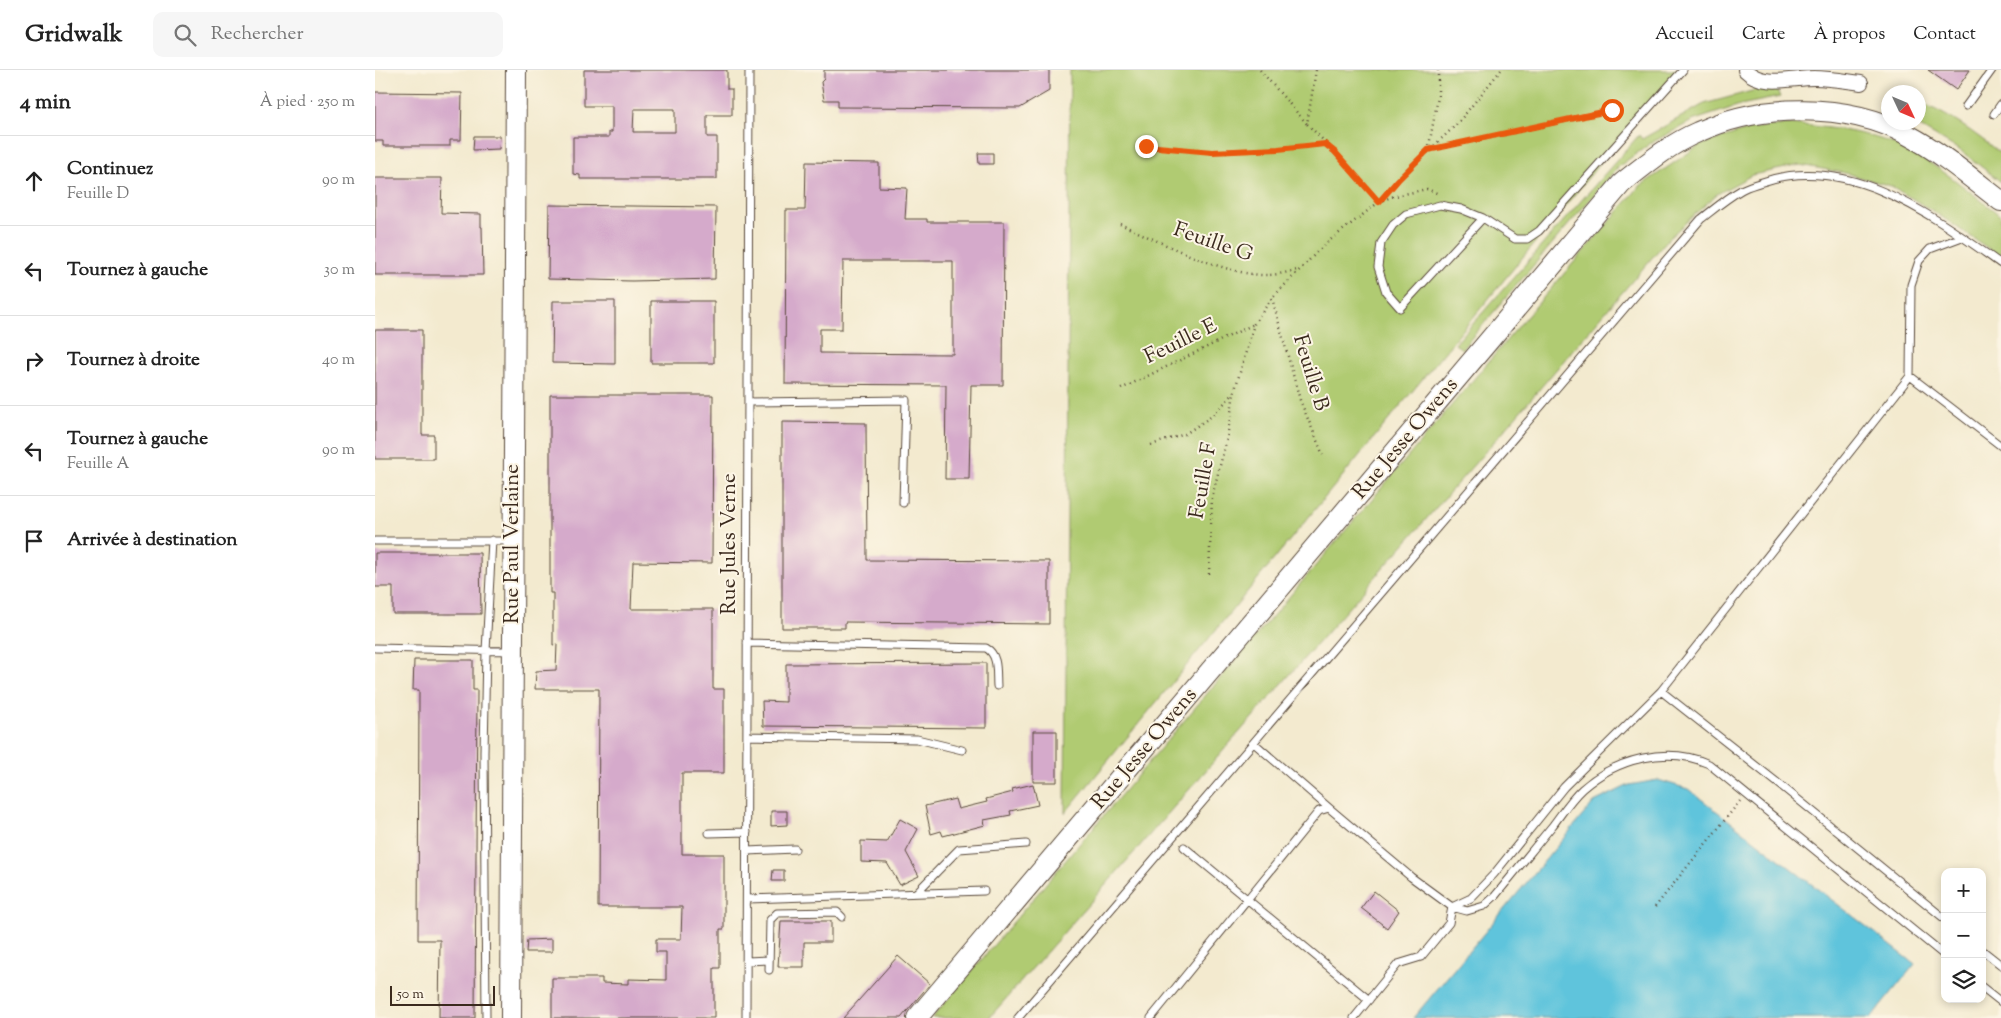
<!DOCTYPE html>
<html lang="fr">
<meta charset="utf-8">
<style>
:root{--surface:#fff;--page:#f6f6f6;--text:#222;--muted:#767676;--line:#e0e0e0}
body{margin:0;font-family:"Sorts Mill Goudy",serif;background:var(--page);color:var(--text)}
.controls{position:absolute;right:15px;bottom:15px;display:grid;overflow:hidden;border-radius:10px;box-shadow:0 2px 8px #0003}
.controls button{width:45px;height:45px;display:grid;place-items:center;padding:0;border:0;border-bottom:1px solid var(--line);background:var(--surface);color:var(--text);font:25px sans-serif}
.compass{position:absolute;left:1506px;top:15px;width:45px;height:45px;border-radius:50%;background:var(--surface);box-shadow:0 2px 8px #0003;rotate:134deg}
.scale{position:absolute;left:15px;bottom:12px;width:105px;box-sizing:border-box;padding-left:5px;border:2px solid #3b2a1e;border-top:0;font-size:14px;line-height:18px;white-space:nowrap;color:#3b2a1e;-webkit-text-stroke:4px #fcf5e5;paint-order:stroke}
.stop{position:absolute;width:15px;height:15px;margin:-11px;border:4px solid #ea580c;border-radius:50%;background:#fff}
.stop.end{background:#ea580c;border-color:#fff;box-shadow:0 1px 5px #0008}
.list{margin:0;padding:0;list-style:none}
h2{display:flex;justify-content:space-between;align-items:center;height:65px;margin:0;padding:0 20px;font-size:21px}
h2 small{font-size:16px;font-weight:400;color:var(--muted)}
.list li{display:grid;grid-template-columns:32px 1fr auto;gap:15px;align-items:center;box-sizing:border-box;height:90px;padding:0 20px;border-top:1px solid var(--line)}
.list b{display:block;font-size:19px;white-space:nowrap}
.list p{margin:0;font-size:16px;white-space:nowrap;color:var(--muted)}
.list em{font-size:16px;font-style:normal;color:var(--muted)}
.icon{flex:none;width:28px;height:28px;fill:none;stroke:currentColor;stroke-width:2;stroke-linecap:round;stroke-linejoin:round}
.map{position:relative;flex:none;width:1626px;height:948px;overflow:hidden}
header{display:flex;align-items:center;gap:30px;box-sizing:border-box;height:70px;padding:0 25px;background:var(--surface);border-bottom:1px solid var(--line)}
header strong{font-size:24px}
nav{display:flex;gap:28px;margin-inline-start:auto;font-size:18px}
.search{width:350px;height:45px;background:var(--page);display:flex;align-items:center;gap:12px;box-sizing:border-box;padding:0 18px;border-radius:10px;color:var(--muted);font-size:19px}
main{display:flex}
aside{flex:1;background:var(--surface)}
.map>svg:first-child{display:block}
.green{fill:#b0cb72;stroke:#767a48}
.water{fill:#5ec4dc;stroke:#4c777d}
.building{fill:#d5aacb;fill-rule:evenodd}
.lines{fill:none;stroke-linecap:round;stroke-linejoin:round}
.lane-casing{stroke:#574739;stroke-width:9}
.street-casing{stroke:#574739;stroke-width:16}
.secondary-casing{stroke:#574739;stroke-width:22}
.path{stroke:#574739;stroke-width:2.5;stroke-dasharray:1 4;stroke-linecap:butt}
.lane{stroke:#fff;stroke-width:7}
.street{stroke:#fff;stroke-width:14}
.secondary{stroke:#fff;stroke-width:20}
.route{stroke:#ea580c;stroke-width:6}
.labels{text-anchor:middle;dominant-baseline:central;stroke-width:4;stroke-linejoin:round;paint-order:stroke}
.street-label{font-size:21px;fill:#3b2a1e;stroke:#fcf5e5}
</style>
<header>
<strong>Gridwalk</strong>
<div class="search"><svg class="icon" aria-label="search" viewBox="0 0 24 24"><circle cx="10" cy="10" r="6"/><path d="M15 15l6 6"/></svg>Rechercher</div>
<nav><a>Accueil</a><a>Carte</a><a>À propos</a><a>Contact</a></nav>
</header>
<main>
<aside>
<h2>4 min<small>À pied · 250 m</small></h2>
<ul class="list">
<li><svg class="icon" aria-label="ahead" viewBox="0 0 24 24"><path d="M12 20V5M6 11l6-6 6 6"/></svg><div><b>Continuez</b><p>Feuille D</p></div><em>90 m</em></li>
<li><svg class="icon" aria-label="left" viewBox="0 0 24 24"><path d="M17 20v-9H6M10 6l-5 5 5 5"/></svg><div><b>Tournez à gauche</b></div><em>30 m</em></li>
<li><svg class="icon" aria-label="right" viewBox="0 0 24 24"><path d="M7 20v-9h11M14 6l5 5-5 5"/></svg><div><b>Tournez à droite</b></div><em>40 m</em></li>
<li><svg class="icon" aria-label="left" viewBox="0 0 24 24"><path d="M17 20v-9H6M10 6l-5 5 5 5"/></svg><div><b>Tournez à gauche</b><p>Feuille A</p></div><em>90 m</em></li>
<li><svg class="icon" aria-label="arrive" viewBox="0 0 24 24"><path d="M6 21V4h12l-3 4 3 4H6"/></svg><div><b>Arrivée à destination</b></div></li>
</ul>
</aside>
<div class="map">
<svg width="1626" height="948" viewBox="0 0 1626 948">
<rect width="100%" height="100%" fill="#fcf5e5"/>
<filter id="ink" filterUnits="userSpaceOnUse"><feTurbulence type="fractalNoise" baseFrequency=".02" numOctaves="2"/><feDisplacementMap in="SourceGraphic" scale="10" xChannelSelector="R" yChannelSelector="G"/><feConvolveMatrix kernelMatrix="1 2 1 2 8 2 1 2 1" color-interpolation-filters="sRGB"/></filter>
<filter id="wash" filterUnits="userSpaceOnUse"><feTurbulence type="fractalNoise" baseFrequency=".0096" numOctaves="4" result="noise"/><feDisplacementMap in="SourceGraphic" scale="20" xChannelSelector="R" yChannelSelector="G"/><feGaussianBlur stdDeviation="1.12" result="paint"/><feColorMatrix in="noise" values="0 0 0 0 0 0 0 0 0 0 0 0 0 0 0 0 0 1.4 0 .05"/><feComposite in="paint" operator="in"/></filter>
<g filter="url(#wash)">
<rect width="100%" height="100%" fill="#f3eacf"/>
<path class="green" d="M 695,0 L 1302,0 L 690,743 Z
M 1399,15 L 1405,27 L 1365,35 L 1317,51 L 1276,73 L 1243,97 L 1087,279 L 1080,274 L 1264,65 L 1267,69 L 1329,34 Z
M 1544,32 C 1575,45 1600,63 1626,84 L 1626,112 L 1586,81 L 1538,53 L 1544,52 Z
M 1413,54 C 1452,57 1492,61 1528,78 C 1564,95 1595,122 1626,146 L 1626,187 L 1558,141 L 1516,116 L 1470,103 L 1425,95 L 1377,105 L 1342,124 L 1294,168 L 1131,358 L 614,948 L 557,948 L 1148,251 L 1265,116 L 1325,75 L 1374,59 Z"/>
<path class="water" d="M 1283,710 L 1313,719 L 1540,894 L 1496,948 L 1038,948 L 1219,732 L 1254,715 Z"/>
<g id="blocks">
<path class="building" d="M 209,0 L 352,0 L 352,19 L 357,19 L 357,45 L 332,45 L 332,67 L 342,67 L 342,109 L 205,109 L 205,105 L 198,104 L 198,67 L 234,67 L 234,62 L 237,62 L 237,36 L 209,36 ZM 259,39 L 300,39 L 300,62 L 258,62 Z
M 449,0 L 674,0 L 674,21 L 645,38 L 463,37 L 463,30 L 449,30 L 446,12 L 449,9 Z
M 1553,0 L 1595,0 L 1581,20 Z
M 0,22 L 87,23 L 86,70 L 75,70 L 75,76 L 8,76 L 8,71 L 0,71 Z
M 99,66 L 125,66 L 124,79 L 98,80 Z
M 603,83 L 618,83 L 618,94 L 604,94 Z
M 431,92 L 504,93 L 504,117 L 532,118 L 530,149 L 552,149 L 552,152 L 629,152 L 628,315 L 596,315 L 594,409 L 570,409 L 571,315 L 410,314 L 411,140 L 430,140 ZM 468,191 L 578,191 L 578,284 L 445,283 L 445,259 L 467,259 Z
M 0,108 L 67,108 L 66,143 L 106,144 L 106,157 L 107,157 L 108,205 L 0,205 Z
M 174,135 L 341,137 L 340,209 L 257,211 L 173,209 Z
M 178,231 L 240,231 L 240,294 L 177,293 Z
M 276,231 L 339,231 L 339,293 L 276,293 Z
M 0,260 L 47,260 L 47,365 L 59,365 L 59,389 L 0,389 Z
M 175,325 L 338,325 L 337,493 L 258,492 L 256,539 L 338,539 L 338,619 L 349,619 L 349,703 L 307,703 L 307,784 L 349,784 L 349,859 L 345,859 L 345,898 L 339,898 L 339,948 L 177,948 L 177,908 L 227,908 L 227,913 L 253,914 L 253,909 L 291,910 L 291,882 L 281,882 L 281,869 L 306,869 L 307,837 L 223,837 L 224,619 L 160,619 L 161,601 L 181,600 L 182,574 L 178,575 L 178,523 L 175,523 Z
M 407,352 L 491,353 L 492,490 L 674,491 L 674,554 L 470,552 L 470,558 L 407,558 Z
M 0,483 L 105,483 L 106,544 L 18,544 L 18,517 L 0,517 Z
M 39,590 L 98,590 L 98,620 L 102,620 L 100,948 L 64,948 L 65,870 L 43,870 L 44,620 L 38,620 Z
M 611,593 L 611,658 L 388,656 L 387,631 L 411,632 L 411,594 Z
M 658,661 L 682,661 L 682,712 L 658,712 Z
M 658,714 L 663,735 L 635,741 L 636,745 L 609,750 L 610,755 L 568,766 L 566,761 L 556,764 L 550,736 L 580,729 L 583,739 L 612,732 L 611,729 L 638,722 L 637,719 Z
M 396,741 L 412,741 L 412,755 L 396,756 Z
M 525,749 L 543,759 L 531,782 L 544,806 L 525,815 L 512,793 L 486,792 L 486,771 L 512,772 Z
M 398,800 L 409,800 L 409,811 L 397,811 Z
M 999,821 L 1024,841 L 1012,858 L 986,838 Z
M 406,851 L 456,851 L 456,872 L 429,872 L 429,897 L 403,897 Z
M 177,869 L 177,882 L 151,882 L 152,870 Z
M 523,886 L 555,914 L 526,948 L 468,948 Z"/>
</g>
</g>
<g filter="url(#ink)">
<use href="#blocks" fill-opacity="0" stroke="#574739" stroke-width="1"/>
<g class="lines">
<defs>
<path id="lane" d="M 1591,36 L 1617,0
M 1619,44 L 1626,34
M 1108,148 L 1025,238 L 1011,222 L 1003,197 L 1006,173 L 1018,155 L 1031,144 L 1065,135 L 1086,139 L 1108,148 L 1140,169 L 1152,169 L 1164,161 L 1308,0
M 1535,306 L 1626,376
M 373,332 L 531,330 L 528,433
M 0,471 L 138,471
M 372,573 L 611,578 C 624,585 621,603 622,616
M 0,578 L 137,581
M 1286,621 L 1535,306 L 1536,215 L 1544,191 L 1555,179 L 1587,167
M 372,666 L 542,669 L 587,680
M 879,673 L 954,738
M 334,763 L 372,762
M 809,777 L 994,930
M 372,781 L 420,779
M 541,823 L 584,779 L 651,774
M 372,829 L 609,821
M 1607,880 L 1626,895
M 372,891 L 394,890
M 394,900 L 395,850 L 402,843 L 462,842 L 467,847
M 1607,917 L 1626,932
M 111,948 L 109,682 L 111,581 L 117,470
M 371,948 L 374,0
M 643,948 L 1326,149 C 1339,139 1352,128 1366,120 C 1371,117 1378,115 1384,113 C 1472,81 1558,146 1626,194
M 776,948 L 944,741 L 954,738 L 1036,807 L 1077,837 L 1092,841 L 1109,836 L 1120,826 C 1140,802 1159,778 1178,755 C 1187,743 1196,729 1207,719 C 1241,689 1292,675 1334,694 L 1570,886
M 979,948 L 1023,894 L 1046,887 L 1074,853 L 1077,837 L 1096,828 L 1119,804 L 1189,717 L 1286,621 L 1409,718 L 1570,849"/>
<path id="street" d="M 1370,0 C 1388,18 1416,8 1439,8 C 1454,8 1471,11 1486,13"/>
<path id="secondary" d="M 136,948 L 141,0
M 542,948 L 1247,113 C 1271,94 1295,74 1323,62 C 1385,33 1472,32 1533,65 C 1567,83 1596,108 1626,131"/>
</defs>
<use href="#lane" class="lane-casing"/>
<use href="#street" class="street-casing"/>
<use href="#secondary" class="secondary-casing"/>
<path class="path" d="M 885,0 L 932,54
M 941,0 L 932,54 L 960,82 L 1004,132 L 1023,110 L 1082,54 L 1126,0
M 1063,0 L 1063,27 L 1053,81 L 1237,41
M 771,76 L 837,82 L 903,79 L 950,74
M 745,154 C 784,171 850,206 892,205 C 902,205 913,202 922,200
M 897,228 L 925,330 L 948,385
M 746,319 L 879,254
M 776,375 L 810,364 L 837,346 L 858,324
M 834,504 L 837,427 L 852,368 L 859,323 L 879,254 L 897,228 L 949,175 L 1004,132 L 1016,127 L 1052,119 L 1064,124
M 1280,837 L 1365,731"/>
<use href="#lane" class="lane"/>
<use href="#street" class="street"/>
<use href="#secondary" class="secondary"/>
</g>
</g>
<g class="lines" filter="url(#ink)">
<path class="route" d="M 771,76 L 837,82 L 903,79 L 950,74 L 960,82 L 1004,132 L 1023,110 L 1053,80 L 1237,40"/>
</g>
<g class="labels">
<g class="street-label">
<text transform="translate(838 173) rotate(19)">Feuille G</text>
<text transform="translate(806 272) rotate(-26)">Feuille E</text>
<text transform="translate(935 303) rotate(73)">Feuille B</text>
<text transform="translate(1031 369) rotate(-50)">Rue Jesse Owens</text>
<text transform="translate(829 411) rotate(-80)">Feuille F</text>
<text transform="translate(138 474) rotate(-90)">Rue Paul Verlaine</text>
<text transform="translate(355 474) rotate(-90)">Rue Jules Verne</text>
<text transform="translate(770 679) rotate(-50)">Rue Jesse Owens</text>
</g>
</g>
</svg>
<div class="controls">
<button>+</button>
<button>−</button>
<button><svg class="icon" aria-label="layers" viewBox="0 0 24 24"><path d="M12 4l9 5-9 5-9-5zM3 14l9 5 9-5"/></svg></button>
</div>
<svg class="compass" viewBox="-18 -18 36 36"><path d="M0-13l5 13h-10z" fill="#e53935"/><path d="M0 13l5-13h-10z" fill="#767676"/></svg>
<div class="scale">50 m</div>
<div class="stop" style="left:1237px;top:40px"></div>
<div class="stop end" style="left:771px;top:76px"></div>
</div>
</main>
